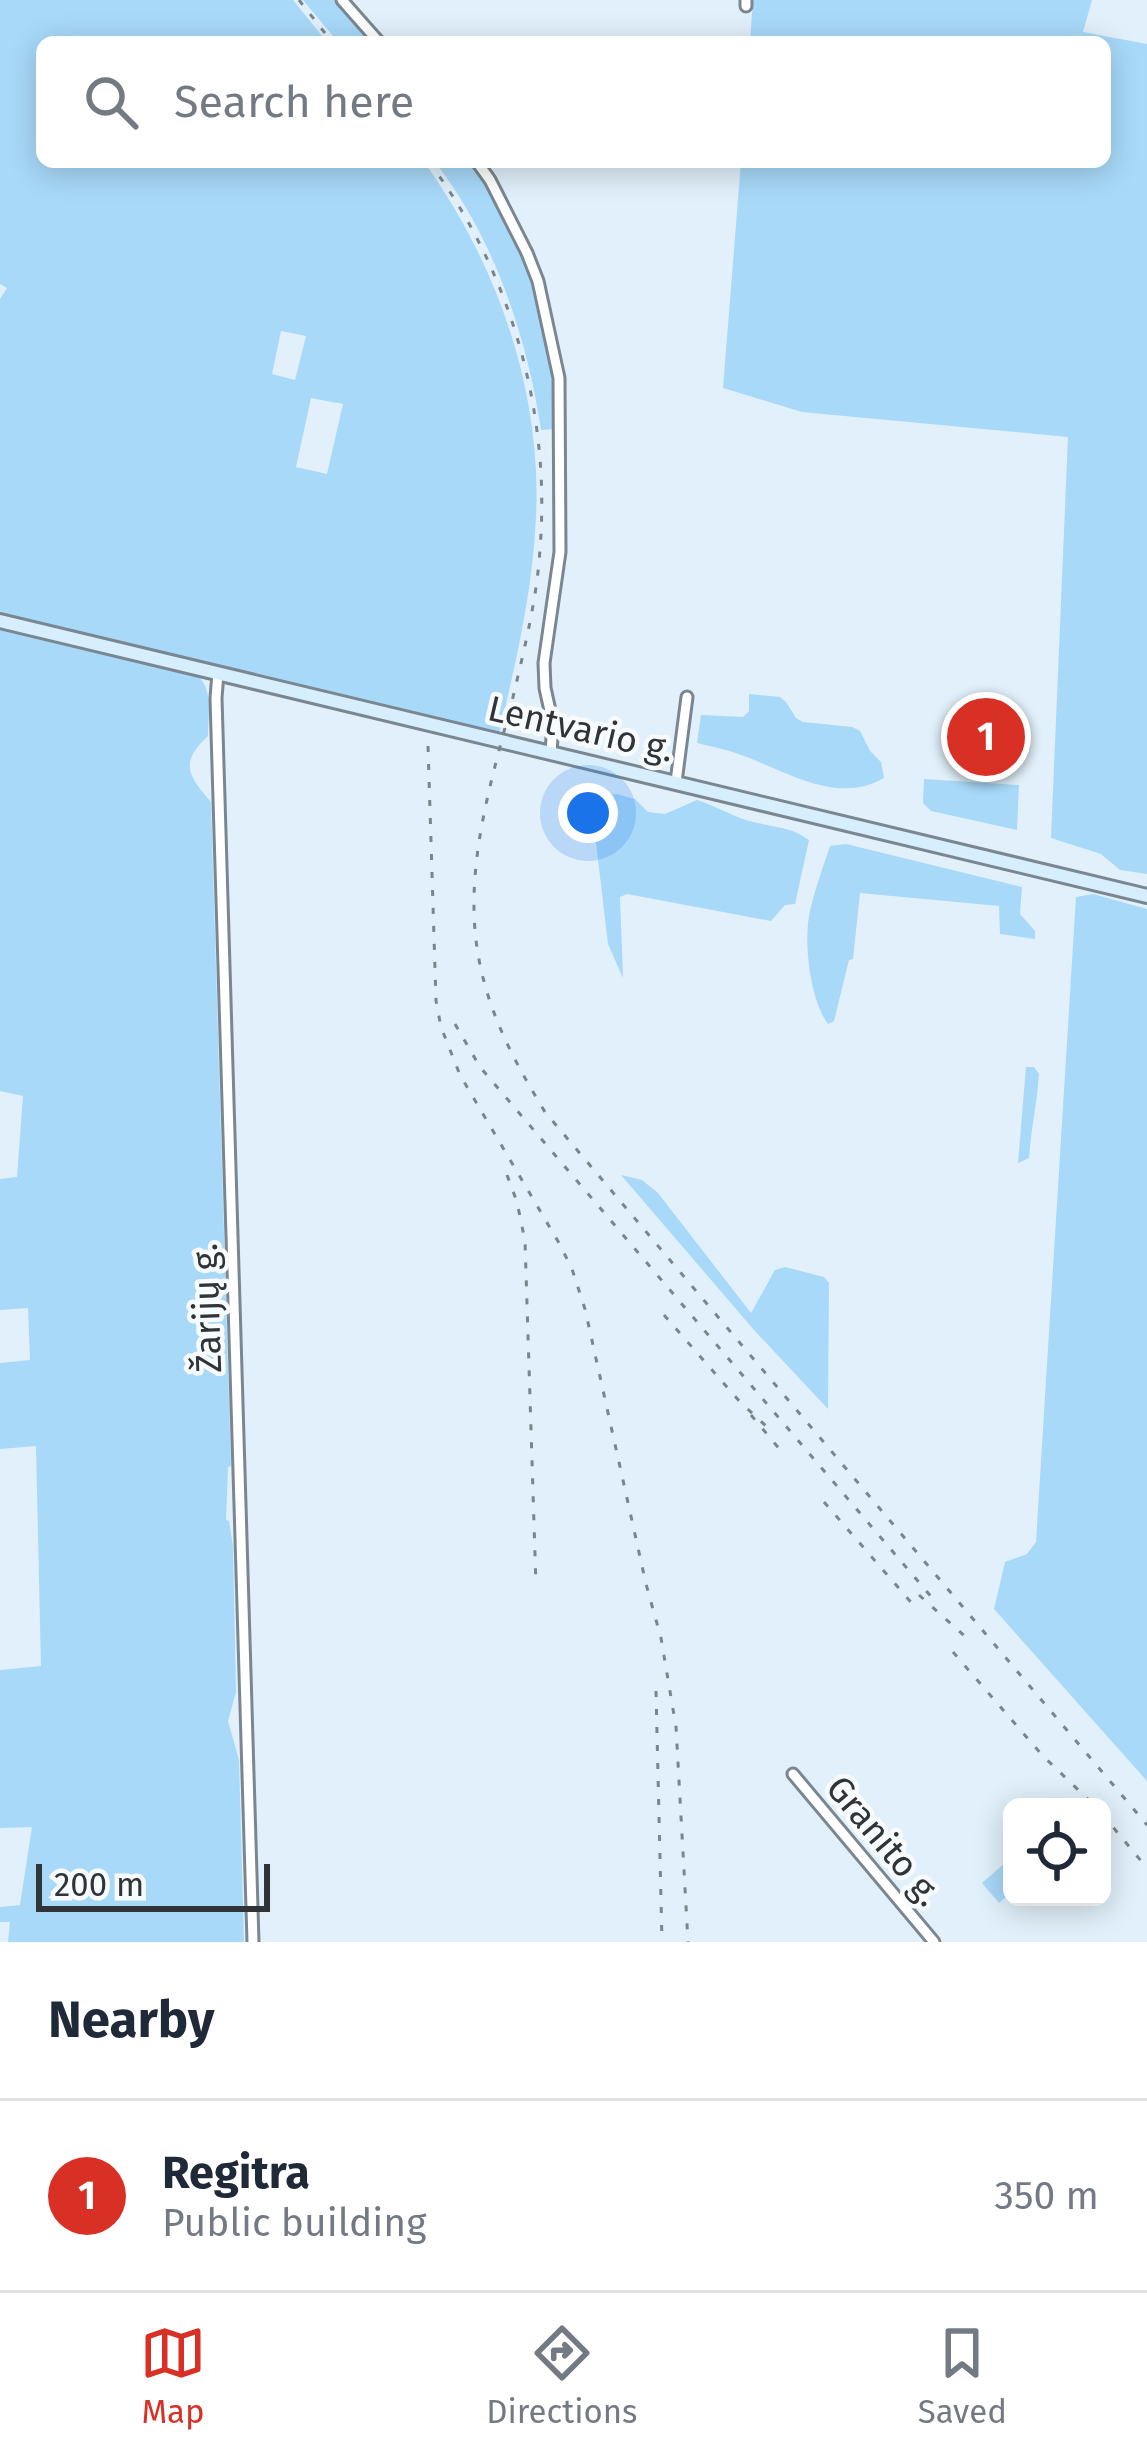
<!DOCTYPE html>
<meta charset="utf-8">
<style>
:root{--surface:#fff;--page:#f6f6f7;--text:#1f2937;--muted:#747a83;--line:#e0e1e3;--accent:#d93025}
body{margin:0;font-family:"Fira Sans",sans-serif;background:var(--page);color:var(--text)}
.controls{position:absolute;right:36px;bottom:36px;display:grid;overflow:hidden;border-radius:18px;box-shadow:0 6px 30px #0003}
.controls button{width:108px;height:108px;display:grid;place-items:center;padding:0;border:0;border-bottom:3px solid var(--line);background:var(--surface);color:var(--text);font:60px sans-serif}
.scale{position:absolute;left:36px;bottom:30px;width:234px;box-sizing:border-box;padding-left:12px;border:6px solid #2e3438;border-top:0;font-size:33px;line-height:42px;white-space:nowrap;color:#2e3438;-webkit-text-stroke:9px #f8fbfd;paint-order:stroke}
.you{position:absolute;left:588px;top:813px;width:42px;height:42px;margin:-30px;border:9px solid #fff;border-radius:50%;background:#1a73e8;box-shadow:0 0 0 18px #1a73e833}
.badge{display:grid;place-items:center;width:78px;height:78px;border-radius:50%;background:var(--accent);color:#fff;font-size:39px;font-weight:700}
.pin{position:absolute;translate:-50% -50%;border:6px solid #fff;box-shadow:0 3px 12px #0006}
.list{margin:0;padding:0;list-style:none}
h2{display:flex;justify-content:space-between;align-items:center;height:156px;margin:0;padding:0 48px;font-size:51px}
h2 small{font-size:39px;font-weight:400;color:var(--muted)}
.list li{display:grid;grid-template-columns:78px 1fr auto;gap:36px;align-items:center;box-sizing:border-box;height:192px;padding:0 48px;border-top:3px solid var(--line)}
.list b{display:block;font-size:45px;white-space:nowrap}
.list p{margin:0;font-size:39px;white-space:nowrap;color:var(--muted)}
.list em{font-size:39px;font-style:normal;color:var(--muted)}
.icon{flex:none;width:66px;height:66px;fill:none;stroke:currentColor;stroke-width:2;stroke-linecap:round;stroke-linejoin:round}
.map{position:relative;flex:none;width:1147px;height:1942px;overflow:hidden}
.search{position:absolute;background:var(--surface);box-shadow:0 6px 30px #0003;left:36px;right:36px;top:36px;height:132px;display:flex;align-items:center;gap:30px;box-sizing:border-box;padding:0 42px;border-radius:18px;color:var(--muted);font-size:45px}
.sheet{height:348px;background:var(--surface)}
nav{display:flex;justify-content:space-around;align-items:center;box-sizing:border-box;height:168px;border-top:3px solid var(--line);background:var(--surface);font-size:33px;color:var(--muted)}
nav a{display:grid;justify-items:center;gap:6px}
nav .on{color:var(--accent)}
.map>svg:first-child{display:block}
.green{fill:#a8d9f9;fill-rule:evenodd}
.lines{fill:none;stroke-linecap:round;stroke-linejoin:round}
.minor-casing{stroke:#7a8790;stroke-width:15}
.secondary-casing{stroke:#7a8790;stroke-width:18}
.minor{stroke:#fff;stroke-width:9}
.secondary{stroke:#d6eefd;stroke-width:12}
.rail{stroke:#7b858b;stroke-width:3;stroke-dasharray:6 12;stroke-linecap:butt}
.labels{text-anchor:middle;dominant-baseline:central;stroke-width:9;stroke-linejoin:round;paint-order:stroke}
.street-label{font-size:36px;fill:#2e3438;stroke:#f8fbfd}
</style>
<div class="map">
<svg width="1147" height="1942" viewBox="0 0 1147 1942">
<rect width="100%" height="100%" fill="#e1f0fa"/>
<path class="green" d="M 0,0 L 293,0 L 327,42 L 42,42 L 42,162 L 424,162 C 497,263 542,391 536,516 C 533,590 516,662 499,734 L 0,615 L 0,299 L 7,288 L 0,284 ZM 281,331 L 306,336 L 295,380 L 272,374 ZM 311,398 L 343,404 L 327,474 L 296,467 Z
M 303,0 L 336,0 L 372,42 L 338,42 Z
M 753,0 L 1092,0 L 1083,32 L 1147,44 L 1147,874 L 1120,870 L 1101,854 L 1051,838 L 1068,437 L 802,412 L 723,388 L 741,162 L 1105,162 L 1105,42 L 750,42 Z
M 435,162 L 473,162 C 496,201 523,245 535,289 C 548,335 553,382 555,429 L 541,430 C 527,336 494,238 435,162 Z
M 0,628 L 197,675 C 214,690 208,715 208,736 C 180,762 187,775 211,802 L 231,1466 L 228,1467 L 226,1520 L 229,1521 L 233,1546 L 236,1692 L 228,1721 L 239,1760 L 244,1942 L 8,1942 L 10,1922 L 0,1922 L 0,1907 L 20,1905 L 32,1827 L 0,1828 L 0,1670 L 41,1666 L 36,1446 L 0,1449 L 0,1363 L 30,1360 L 28,1308 L 0,1310 L 0,1179 L 17,1177 L 23,1096 L 0,1091 Z
M 749,694 L 780,697 L 786,702 L 796,718 L 803,722 L 852,727 L 860,731 L 870,751 L 881,762 L 884,778 C 837,805 788,772 744,756 C 729,750 713,747 697,743 L 701,715 L 743,717 L 749,711 Z
M 924,779 L 1019,785 L 1017,830 L 931,811 L 923,803 Z
M 616,794 L 635,799 L 648,812 L 665,814 L 697,800 C 713,805 727,813 743,819 C 766,827 790,825 809,840 L 795,904 L 785,905 L 771,921 L 627,894 L 620,897 L 623,978 L 608,944 L 595,834 L 601,801 L 604,796 Z
M 846,844 L 1022,887 L 1020,914 L 1035,931 L 1035,939 L 1000,934 L 999,906 L 860,893 L 853,959 L 849,960 L 834,1021 L 828,1024 C 810,1000 803,941 810,911 C 815,889 823,867 830,846 Z
M 1093,894 L 1147,909 L 1147,1781 L 994,1609 L 1005,1562 L 1027,1554 L 1036,1542 L 1076,897 Z
M 1026,1067 L 1034,1067 L 1039,1074 C 1037,1103 1031,1128 1029,1158 L 1018,1163 Z
M 621,1175 L 642,1180 L 658,1193 L 751,1313 L 775,1270 L 785,1267 L 824,1277 L 829,1283 L 828,1409 L 754,1330 Z
M 1005,1863 L 1012,1871 L 1012,1892 L 999,1903 L 982,1883 Z"/>
<g class="lines">
<defs>
<path id="minor" d="M 342,0 L 379,42
M 746,6 L 746,0
M 477,162 L 490,180 L 527,253 L 538,281 L 559,378 L 560,552 L 544,663 L 545,688 L 553,724 L 551,752
M 218,673 L 216,698 L 253,1942
M 676,782 L 687,697
M 793,1774 L 934,1942"/>
<path id="secondary" d="M 0,621 L 1147,896"/>
</defs>
<use href="#minor" class="minor-casing"/>
<use href="#secondary" class="secondary-casing"/>
<use href="#minor" class="minor"/>
<use href="#secondary" class="secondary"/>
<path class="rail" d="M 299,0 L 332,42
M 429,162 C 511,271 551,413 540,549 C 537,598 525,646 514,693 C 493,777 463,865 478,954 C 488,1013 514,1061 545,1112 L 1147,1825
M 428,746 L 436,1001 L 441,1027 L 460,1075 L 559,1243 L 572,1269 L 585,1309 L 646,1584 L 661,1638 L 676,1727 L 688,1942
M 455,1024 L 480,1067 L 934,1600
M 507,1175 L 517,1202 L 525,1241 L 536,1586
M 664,1315 L 740,1402 L 766,1426
M 751,1415 L 782,1452
M 824,1502 L 916,1608
M 919,1595 L 968,1639
M 953,1652 L 1042,1755 L 1096,1807
M 656,1691 L 662,1942
M 1102,1814 L 1147,1868"/>
</g>
<g class="labels">
<g class="street-label">
<text transform="translate(581 729) rotate(13)">Lentvario g.</text>
<text transform="translate(207 1308) rotate(-92)">Žarijų g.</text>
<text transform="translate(884 1841) rotate(50)">Granito g.</text>
</g>
</g>
</svg>
<div class="controls">
<button><svg class="icon" aria-label="locate" viewBox="0 0 24 24"><circle cx="12" cy="12" r="6"/><path d="M12 2v4M12 18v4M2 12h4M18 12h4"/></svg></button>
</div>
<div class="scale">200 m</div>
<div class="you"></div>
<div class="pin badge" style="left:986px;top:737px">1</div>
<div class="search"><svg class="icon" aria-label="search" viewBox="0 0 24 24"><circle cx="10" cy="10" r="6"/><path d="M15 15l6 6"/></svg>Search here</div>
</div>
<section class="sheet">
<h2>Nearby<small></small></h2>
<ul class="list">
<li><span class="badge">1</span><div><b>Regitra</b><p>Public building</p></div><em>350 m</em></li>
</ul>
</section>
<nav>
<a class="on"><svg class="icon" aria-label="map" viewBox="0 0 24 24"><path d="M3 6l6-2 6 2 6-2v14l-6 2-6-2-6 2zM9 4v14M15 6v14"/></svg>Map</a>
<a><svg class="icon" aria-label="directions" viewBox="0 0 24 24"><path d="M12 3l9 9-9 9-9-9zM9 14v-3h6M13 9l2 2-2 2"/></svg>Directions</a>
<a><svg class="icon" aria-label="saved" viewBox="0 0 24 24"><path d="M7 4h10v16l-5-4-5 4z"/></svg>Saved</a>
</nav>
